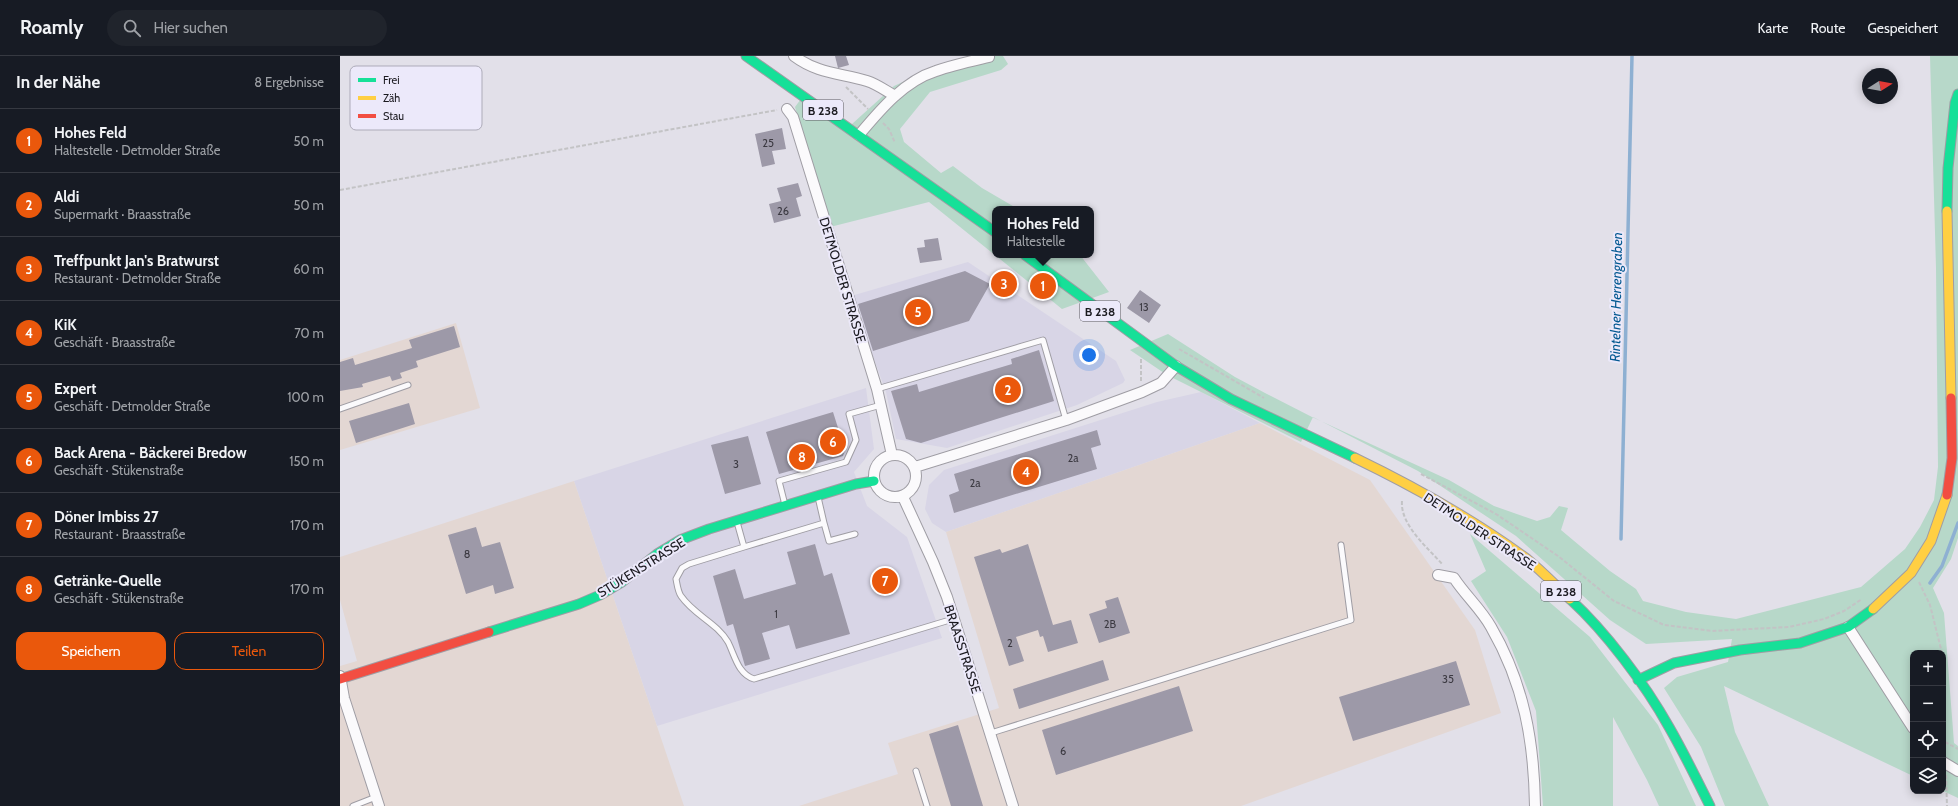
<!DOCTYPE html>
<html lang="de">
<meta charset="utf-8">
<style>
:root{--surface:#171b24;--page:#20242c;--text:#f1f3f6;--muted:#9ea1a6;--line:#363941;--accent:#ea580c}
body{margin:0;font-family:Cabin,sans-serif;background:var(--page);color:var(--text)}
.controls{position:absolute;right:12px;bottom:12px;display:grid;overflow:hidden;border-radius:8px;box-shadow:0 2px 10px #0003}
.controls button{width:36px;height:36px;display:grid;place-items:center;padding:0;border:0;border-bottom:1px solid var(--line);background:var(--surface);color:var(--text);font:20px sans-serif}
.compass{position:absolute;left:1522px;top:12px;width:36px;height:36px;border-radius:50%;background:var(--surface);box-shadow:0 2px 10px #0003;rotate:79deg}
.you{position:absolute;left:749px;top:299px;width:14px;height:14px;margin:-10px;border:3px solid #fff;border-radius:50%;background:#1a73e8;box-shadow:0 0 0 6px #1a73e833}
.badge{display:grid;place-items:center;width:26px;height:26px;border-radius:50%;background:var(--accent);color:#fff;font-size:13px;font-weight:700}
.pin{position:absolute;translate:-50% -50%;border:2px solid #fff;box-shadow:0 1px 4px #0006}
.popup{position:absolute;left:652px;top:150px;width:102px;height:52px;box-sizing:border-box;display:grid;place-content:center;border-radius:8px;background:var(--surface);filter:drop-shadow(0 1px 3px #0005);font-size:13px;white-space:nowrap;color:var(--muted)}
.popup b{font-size:15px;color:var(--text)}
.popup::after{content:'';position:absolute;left:50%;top:100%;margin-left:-8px;border:8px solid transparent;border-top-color:var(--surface)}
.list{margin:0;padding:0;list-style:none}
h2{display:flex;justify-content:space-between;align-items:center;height:52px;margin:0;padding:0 16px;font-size:17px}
h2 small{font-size:13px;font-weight:400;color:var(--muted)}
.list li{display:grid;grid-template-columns:26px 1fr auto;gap:12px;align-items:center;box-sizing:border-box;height:64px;padding:0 16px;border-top:1px solid var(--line)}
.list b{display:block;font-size:15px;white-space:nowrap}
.list p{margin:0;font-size:13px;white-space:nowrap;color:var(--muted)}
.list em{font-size:13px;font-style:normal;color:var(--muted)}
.actions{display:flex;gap:8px;padding:12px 16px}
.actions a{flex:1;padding:9px 0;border:1px solid var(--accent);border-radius:12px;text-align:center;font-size:14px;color:var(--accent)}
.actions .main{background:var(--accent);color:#fff}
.icon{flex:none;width:22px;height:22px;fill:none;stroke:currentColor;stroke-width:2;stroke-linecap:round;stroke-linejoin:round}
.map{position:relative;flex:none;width:1618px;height:750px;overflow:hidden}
header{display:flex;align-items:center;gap:24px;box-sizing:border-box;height:56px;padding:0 20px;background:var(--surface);border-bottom:1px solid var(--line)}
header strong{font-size:19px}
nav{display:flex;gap:22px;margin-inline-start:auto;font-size:14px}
.search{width:280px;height:36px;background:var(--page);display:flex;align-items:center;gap:10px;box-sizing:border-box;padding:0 14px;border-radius:22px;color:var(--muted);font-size:15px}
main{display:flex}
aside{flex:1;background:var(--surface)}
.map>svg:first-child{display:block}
.built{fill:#d8d5e6}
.industrial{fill:#e3d7d3}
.green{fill:#b7d8c9}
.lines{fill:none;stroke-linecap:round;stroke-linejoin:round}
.stream{stroke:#8eb0d2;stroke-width:3.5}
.building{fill:#9d99a8}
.lane-casing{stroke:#9f9da4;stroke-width:7}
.street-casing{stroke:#9f9da4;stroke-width:12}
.fast-casing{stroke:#9f9da4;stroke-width:11}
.slow-casing{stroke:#9f9da4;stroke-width:11}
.jam-casing{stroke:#9f9da4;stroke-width:11}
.path{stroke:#c3c3c5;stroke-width:2;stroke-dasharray:4 2;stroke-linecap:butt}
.lane{stroke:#fbfafc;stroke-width:5}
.street{stroke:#fbfafc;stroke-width:10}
.fast{stroke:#16e098;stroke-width:9}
.slow{stroke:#ffcf43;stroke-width:9}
.jam{stroke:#f24e42;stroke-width:9}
.labels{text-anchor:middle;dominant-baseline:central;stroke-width:4;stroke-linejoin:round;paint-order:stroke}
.number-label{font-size:11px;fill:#3c3a42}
.shield{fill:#ece9fa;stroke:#5a5861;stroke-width:1}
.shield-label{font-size:12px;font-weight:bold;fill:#1b1a20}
.street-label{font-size:13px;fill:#1b1a20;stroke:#ece9fa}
.water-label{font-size:14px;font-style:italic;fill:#045991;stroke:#ece9fa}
.key{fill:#ece9fa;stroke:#adabb9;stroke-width:1}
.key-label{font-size:11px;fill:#1b1a20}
</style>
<header>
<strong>Roamly</strong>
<div class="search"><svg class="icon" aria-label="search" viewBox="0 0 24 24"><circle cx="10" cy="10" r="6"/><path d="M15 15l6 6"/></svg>Hier suchen</div>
<nav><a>Karte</a><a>Route</a><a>Gespeichert</a></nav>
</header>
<main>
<aside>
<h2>In der Nähe<small>8 Ergebnisse</small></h2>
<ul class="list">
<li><span class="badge">1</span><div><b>Hohes Feld</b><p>Haltestelle · Detmolder Straße</p></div><em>50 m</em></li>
<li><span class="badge">2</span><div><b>Aldi</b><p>Supermarkt · Braasstraße</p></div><em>50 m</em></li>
<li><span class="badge">3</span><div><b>Treffpunkt Jan's Bratwurst</b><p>Restaurant · Detmolder Straße</p></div><em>60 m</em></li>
<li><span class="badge">4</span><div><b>KiK</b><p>Geschäft · Braasstraße</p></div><em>70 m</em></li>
<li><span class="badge">5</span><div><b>Expert</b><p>Geschäft · Detmolder Straße</p></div><em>100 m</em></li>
<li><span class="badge">6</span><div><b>Back Arena - Bäckerei Bredow</b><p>Geschäft · Stükenstraße</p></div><em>150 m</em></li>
<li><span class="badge">7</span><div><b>Döner Imbiss 27</b><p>Restaurant · Braasstraße</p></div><em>170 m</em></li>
<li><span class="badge">8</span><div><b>Getränke-Quelle</b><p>Geschäft · Stükenstraße</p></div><em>170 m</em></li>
</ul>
<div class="actions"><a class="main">Speichern</a><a>Teilen</a></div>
</aside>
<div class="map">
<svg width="1618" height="750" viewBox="0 0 1618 750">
<rect width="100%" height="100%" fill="#e2e0e9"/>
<path class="built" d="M 628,206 L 776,305 L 785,324 L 783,327 L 737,349 L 607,392 L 556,383 L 546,336 L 511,240 Z
M 526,332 L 534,393 L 514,416 L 527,450 L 567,481 L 602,582 L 317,670 L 234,425 Z
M 861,336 L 920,367 L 606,476 L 592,467 L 585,453 L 589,429 L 604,414 L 817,346 Z"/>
<path class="industrial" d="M 116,267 L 140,352 L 0,394 L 0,304 Z
M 920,367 L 1030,424 L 1135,574 L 1161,657 L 901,750 L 459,750 L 558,718 L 548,687 L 659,652 L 606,476 Z
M 234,425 L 344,750 L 0,750 L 0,610 L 17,605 L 0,544 L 0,501 Z"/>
<path class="green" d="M 643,0 L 663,0 L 668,8 L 661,14 L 590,36 L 560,73 L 564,86 L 601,117 L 613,110 L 642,132 L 678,153 L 655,153 L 655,199 L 740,199 L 769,236 L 722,253 L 589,146 L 490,171 L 455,51 L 466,36 L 512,68 L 554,30 L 587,15 Z
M 1590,0 L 1618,0 L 1618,482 L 1611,503 L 1593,532 L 1604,557 L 1614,687 L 1618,690 L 1618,742 L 1603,735 L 1603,597 L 1573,597 L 1573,720 L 1384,630 L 1395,676 L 1429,750 L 1385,750 L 1361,691 L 1324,632 L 1337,621 L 1388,606 L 1392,583 L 1306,588 L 1270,564 L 1176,480 L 1078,415 L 973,361 L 961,386 L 827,319 L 790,294 L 828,278 L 895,321 L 925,337 L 972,361 L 1109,424 L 1154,450 L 1197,465 L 1210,461 L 1219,450 L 1228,452 L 1221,474 L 1270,515 L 1296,533 L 1303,545 L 1346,556 L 1396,563 L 1521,531 L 1565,493 L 1580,471 L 1594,444 L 1598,411 L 1596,212 Z
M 1130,478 L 1250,581 L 1318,669 L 1356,750 L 1319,750 L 1307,724 L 1273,661 L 1273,750 L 1203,750 L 1196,655 L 1167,581 L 1131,525 L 1146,515 Z"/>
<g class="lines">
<path class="stream" d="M 1281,483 L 1292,0
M 1590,527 L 1602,510 L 1618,467"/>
</g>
<path class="building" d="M 495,0 L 506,0 L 509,9 L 498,12 Z
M 442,72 L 446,93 L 432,95 L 435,108 L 422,111 L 415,78 Z
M 458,127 L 462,140 L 456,142 L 461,160 L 434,167 L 429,148 L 441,145 L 437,132 Z
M 598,182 L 602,204 L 580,207 L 577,192 L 585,191 L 584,184 Z
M 625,215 L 650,228 L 629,265 L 533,295 L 518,248 Z
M 800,234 L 821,249 L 809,267 L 787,252 Z
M 114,270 L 120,291 L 76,305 L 78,311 L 60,317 L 62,322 L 52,325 L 50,320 L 22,328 L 23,331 L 0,335 L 0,306 L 13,302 L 15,309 L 72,292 L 69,284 Z
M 699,294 L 714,345 L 581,387 L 566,383 L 551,335 L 577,328 L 579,336 L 672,308 L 671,303 Z
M 69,347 L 75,368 L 16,387 L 9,365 Z
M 493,356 L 505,394 L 503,400 L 439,418 L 426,376 Z
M 757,374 L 761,389 L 751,392 L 757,413 L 614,457 L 609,439 L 619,435 L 614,418 Z
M 408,380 L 421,428 L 385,438 L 371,389 Z
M 136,471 L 142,491 L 160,486 L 174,532 L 155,538 L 153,529 L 126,538 L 108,479 Z
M 475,488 L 484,520 L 492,517 L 510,578 L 456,593 L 449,569 L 422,577 L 430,603 L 405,610 L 393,568 L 387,570 L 373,520 L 395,513 L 404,543 L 456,528 L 447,496 Z
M 688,488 L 713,569 L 731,564 L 738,587 L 708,596 L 703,580 L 700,581 L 698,574 L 676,581 L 684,605 L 669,610 L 634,501 L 660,493 L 662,497 Z
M 778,541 L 790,577 L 759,587 L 749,558 L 767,552 L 765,545 Z
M 763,604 L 769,624 L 679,653 L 673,633 Z
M 1116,605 L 1130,649 L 1013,685 L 999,641 Z
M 839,630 L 853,675 L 716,719 L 702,674 Z
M 618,669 L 643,750 L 611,750 L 589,678 Z"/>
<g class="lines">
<defs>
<path id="lane" d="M 537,333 L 703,284 L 726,364
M 0,353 L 68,329
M 478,441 L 484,467
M 445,449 L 439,425 L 506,406 L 516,384 L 509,358 L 541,349
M 397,466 L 404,491 L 349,508 L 342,512 L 336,523 C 337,528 338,536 341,540 C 354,559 377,567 388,586 C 395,600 398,618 414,623 L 613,563
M 404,491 L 484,467 L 489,485 L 515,478
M 651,677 L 1011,564 L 1001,489
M 576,715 L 587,750
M 13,750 L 36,741"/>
<path id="street" d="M 454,0 C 478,18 501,17 527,25 C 537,28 546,35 555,40
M 447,53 L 453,61 L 537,333 L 552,399
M 519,79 C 540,54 564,25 596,15 C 613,9 632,5 649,1
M534 420a21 21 0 1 1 42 0a21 21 0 1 1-42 0Z
M 575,411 L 726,364 L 802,336 L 821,327 L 836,310
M 563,441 L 593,506 L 607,541 L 673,750
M 1098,519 L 1114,522 C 1125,539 1141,553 1151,571 C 1184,628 1194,685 1195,750
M 1508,571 L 1573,672
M 0,620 L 4,642 L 39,750
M 1603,706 L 1618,715"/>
<path id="fast" d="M 406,0 L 655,176
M 1607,155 L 1608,112 L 1615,47 L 1618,38
M 685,199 L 836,310 L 891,343 L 1015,402
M 1230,543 C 1266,576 1305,628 1329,671 C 1344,697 1357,724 1370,750
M 149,576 L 239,548 L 260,539 L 282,526 L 317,498 L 340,484 L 369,473 L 516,428 L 534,425
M 1298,624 L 1334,607 L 1400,594 L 1460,587 L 1508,571 L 1533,553"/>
<path id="slow" d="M 1607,155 L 1611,342
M 1015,402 C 1075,431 1134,464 1187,503 C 1202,515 1216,530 1230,543
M 1533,553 L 1571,517 L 1591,485 L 1607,439"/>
<path id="jam" d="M 1607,439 L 1612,402 L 1611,342
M 0,623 L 149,576"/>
</defs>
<use href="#lane" class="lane-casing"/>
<use href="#street" class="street-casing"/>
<use href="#fast" class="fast-casing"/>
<use href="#slow" class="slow-casing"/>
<use href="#jam" class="jam-casing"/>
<path class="path" d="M 506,31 L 528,53
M 543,67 L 549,73 L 555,87
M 0,134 L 437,54
M 839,293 L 924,342
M 801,325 L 801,301
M 1081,418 L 1156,458 L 1218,500 L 1274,545 L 1324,569 L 1372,575 L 1449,571 L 1484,563 L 1504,555 L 1522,543
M 1062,445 C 1060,469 1088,492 1103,509
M 1579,526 L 1590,549 L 1602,597
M 1603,612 L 1605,695
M 1605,686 L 1618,693
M 1606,719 L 1607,750"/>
<use href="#lane" class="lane"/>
<use href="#street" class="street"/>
<use href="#fast" class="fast"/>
<use href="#slow" class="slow"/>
<use href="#jam" class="jam"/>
</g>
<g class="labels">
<g class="number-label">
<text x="428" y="87">25</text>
<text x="443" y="155">26</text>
<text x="804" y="251">13</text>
<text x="733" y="402">2a</text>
<text x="396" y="408">3</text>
<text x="635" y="427">2a</text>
<text x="127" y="498">8</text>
<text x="436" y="558">1</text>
<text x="770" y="568">2B</text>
<text x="670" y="587">2</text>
<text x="1108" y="623">35</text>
<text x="723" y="695">6</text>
</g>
<g class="shield">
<rect x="463" y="44" width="40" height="20" rx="3"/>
<rect x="740" y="245" width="40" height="20" rx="3"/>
<rect x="1201" y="525" width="40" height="20" rx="3"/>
</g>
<g class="shield-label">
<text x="483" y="54">B 238</text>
<text x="760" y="255">B 238</text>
<text x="1221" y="535">B 238</text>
</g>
<g class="street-label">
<text transform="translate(503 224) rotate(73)">DETMOLDER STRASSE</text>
<text transform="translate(1140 475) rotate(33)">DETMOLDER STRASSE</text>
<text transform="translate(301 511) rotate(-32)">STÜKENSTRASSE</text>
<text transform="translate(623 593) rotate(72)">BRAASSTRASSE</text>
</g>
<g class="water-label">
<text transform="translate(1276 241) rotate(-89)">Rintelner Herrengraben</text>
</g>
</g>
<rect x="10" y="10" width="132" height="64" rx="6" class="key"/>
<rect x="18" y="22" width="18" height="4" fill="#16e098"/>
<rect x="18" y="40" width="18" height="4" fill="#ffcf43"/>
<rect x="18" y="58" width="18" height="4" fill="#f24e42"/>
<g class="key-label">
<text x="43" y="28">Frei</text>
<text x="43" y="46">Zäh</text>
<text x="43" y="64">Stau</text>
</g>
</svg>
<div class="controls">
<button>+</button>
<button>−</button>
<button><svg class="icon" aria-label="locate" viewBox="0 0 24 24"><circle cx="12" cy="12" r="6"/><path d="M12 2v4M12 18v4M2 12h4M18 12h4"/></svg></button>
<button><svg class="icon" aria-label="layers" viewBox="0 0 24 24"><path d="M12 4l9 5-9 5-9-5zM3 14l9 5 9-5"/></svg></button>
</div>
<svg class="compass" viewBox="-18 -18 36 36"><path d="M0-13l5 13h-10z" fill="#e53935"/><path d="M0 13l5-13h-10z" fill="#9ea1a6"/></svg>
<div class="you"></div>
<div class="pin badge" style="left:703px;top:230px">1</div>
<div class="popup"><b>Hohes Feld</b>Haltestelle</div>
<div class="pin badge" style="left:668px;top:334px">2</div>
<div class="pin badge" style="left:664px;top:228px">3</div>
<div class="pin badge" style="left:686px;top:416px">4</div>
<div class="pin badge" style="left:578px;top:256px">5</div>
<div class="pin badge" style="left:493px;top:386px">6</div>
<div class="pin badge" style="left:545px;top:525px">7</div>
<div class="pin badge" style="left:462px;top:401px">8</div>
</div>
</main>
